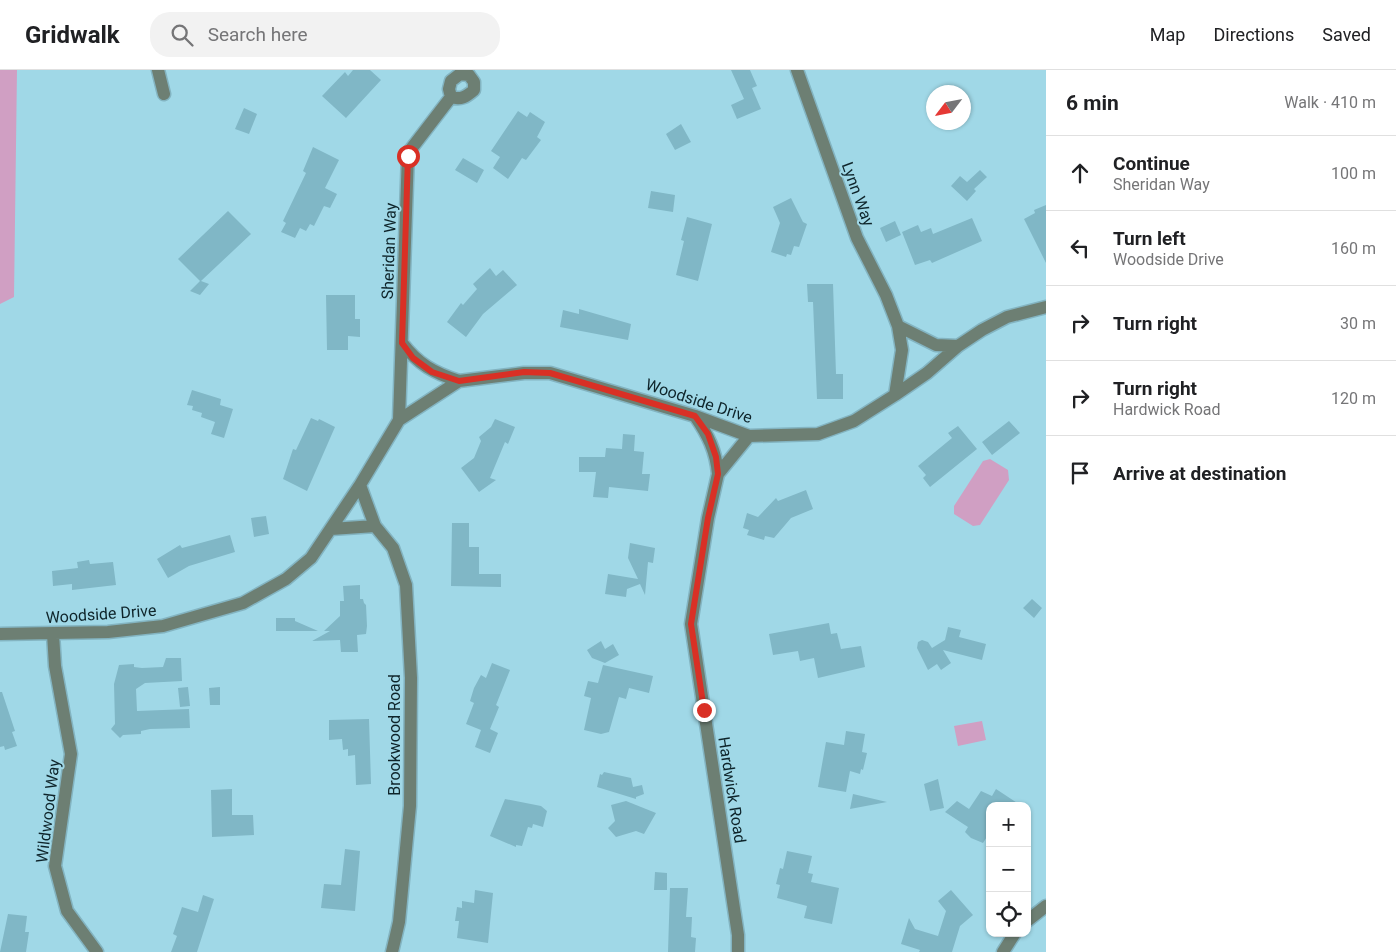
<!DOCTYPE html>
<meta charset="utf-8">
<style>
:root{--surface:#fff;--page:#f2f2f2;--text:#202124;--muted:#757577;--line:#e0e0e0}
body{margin:0;font-family:Roboto,sans-serif;background:var(--page);color:var(--text)}
.controls{position:absolute;right:15px;bottom:15px;display:grid;overflow:hidden;border-radius:10px;box-shadow:0 1px 4px #0004}
.controls button{width:45px;height:45px;display:grid;place-items:center;padding:0;border:0;border-bottom:1px solid var(--line);background:var(--surface);color:var(--text);font:25px sans-serif}
.compass{position:absolute;left:926px;top:15px;width:45px;height:45px;border-radius:50%;background:var(--surface);box-shadow:0 1px 4px #0004;rotate:238deg}
.stop{position:absolute;width:15px;height:15px;margin:-11px;border:4px solid #d93025;border-radius:50%;background:#fff}
.stop.end{background:#d93025;border-color:#fff;box-shadow:0 1px 5px #0008}
.list{margin:0;padding:0;list-style:none}
h2{display:flex;justify-content:space-between;align-items:center;height:65px;margin:0;padding:0 20px;font-size:21px}
h2 small{font-size:16px;font-weight:400;color:var(--muted)}
.list li{display:grid;grid-template-columns:32px 1fr auto;gap:15px;align-items:center;box-sizing:border-box;height:75px;padding:0 20px;border-top:1px solid var(--line)}
.list b{display:block;font-size:19px;white-space:nowrap}
.list p{margin:0;font-size:16px;white-space:nowrap;color:var(--muted)}
.list em{font-size:16px;font-style:normal;color:var(--muted)}
.icon{flex:none;width:28px;height:28px;fill:none;stroke:currentColor;stroke-width:2;stroke-linecap:round;stroke-linejoin:round}
.map{position:relative;flex:none;width:1046px;height:882px;overflow:hidden}
header{display:flex;align-items:center;gap:30px;box-sizing:border-box;height:70px;padding:0 25px;background:var(--surface);border-bottom:1px solid var(--line)}
header strong{font-size:24px}
nav{display:flex;gap:28px;margin-inline-start:auto;font-size:18px}
.search{width:350px;height:45px;background:var(--page);display:flex;align-items:center;gap:12px;box-sizing:border-box;padding:0 18px;border-radius:20px;color:var(--muted);font-size:19px}
main{display:flex}
aside{flex:1;background:var(--surface)}
.map>svg:first-child{display:block}
.grass{fill:#d09fc3}
.building{fill:#80b7c6}
.lines{fill:none;stroke-linecap:round;stroke-linejoin:round}
.minor-casing{stroke:#83b4c1;stroke-width:15}
.minor{stroke:#6d7f73;stroke-width:12}
.route{stroke:#d93025;stroke-width:6}
.labels{text-anchor:middle;dominant-baseline:central;stroke-width:4;stroke-linejoin:round;paint-order:stroke}
.street-label{font-size:16px;fill:#0e242a;stroke:#a0d8e7}
</style>
<header>
<strong>Gridwalk</strong>
<div class="search"><svg class="icon" aria-label="search" viewBox="0 0 24 24"><circle cx="10" cy="10" r="6"/><path d="M15 15l6 6"/></svg>Search here</div>
<nav><a>Map</a><a>Directions</a><a>Saved</a></nav>
</header>
<main>
<div class="map">
<svg width="1046" height="882" viewBox="0 0 1046 882">
<rect width="100%" height="100%" fill="#a0d8e7"/>
<path class="grass" d="M 0,0 L 17,0 L 14,227 L 0,234 Z
M 990,389 L 1008,400 L 1009,410 L 980,455 L 973,456 L 954,444 L 954,436 L 983,391 Z
M 982,651 L 986,670 L 958,676 L 954,656 Z"/>
<path class="building" d="M 353,0 L 370,0 L 381,10 L 346,48 L 322,26 L 345,2 L 348,6 Z
M 731,0 L 750,0 L 757,16 L 752,18 L 761,39 L 737,49 L 731,35 L 744,29 Z
M 244,38 L 257,44 L 249,64 L 235,59 Z
M 518,41 L 527,47 L 530,42 L 545,52 L 537,67 L 541,70 L 526,90 L 522,88 L 508,109 L 493,98 L 500,87 L 491,81 Z
M 681,54 L 691,72 L 675,80 L 666,64 Z
M 313,77 L 339,90 L 325,118 L 337,124 L 330,138 L 324,136 L 314,156 L 310,154 L 306,161 L 300,158 L 295,168 L 281,162 L 286,153 L 283,151 L 306,103 L 303,101 Z
M 463,88 L 484,100 L 477,113 L 455,100 Z
M 980,100 L 987,107 L 974,119 L 976,121 L 967,131 L 951,116 L 960,106 L 967,112 Z
M 651,121 L 675,125 L 673,142 L 648,138 Z
M 791,128 L 803,152 L 807,154 L 799,177 L 794,176 L 791,185 L 787,184 L 786,187 L 771,182 L 780,153 L 773,137 Z
M 1046,135 L 1046,193 L 1024,149 L 1035,143 L 1034,140 Z
M 228,141 L 251,164 L 201,211 L 209,214 L 200,225 L 190,221 L 200,211 L 178,189 Z
M 687,147 L 712,154 L 698,211 L 676,205 L 684,171 L 681,170 Z
M 972,148 L 982,171 L 932,193 L 930,190 L 915,195 L 902,162 L 918,155 L 921,162 L 931,158 L 933,164 Z
M 895,151 L 901,165 L 886,172 L 880,158 Z
M 490,198 L 496,206 L 503,200 L 517,215 L 483,244 L 466,267 L 447,252 L 461,233 L 463,235 L 477,219 L 473,214 Z
M 807,214 L 833,214 L 836,304 L 843,304 L 843,329 L 817,329 L 813,232 L 808,232 Z
M 326,225 L 355,225 L 355,249 L 360,249 L 360,267 L 348,266 L 348,280 L 327,280 Z
M 579,239 L 631,254 L 628,270 L 560,257 L 563,240 L 579,244 Z
M 192,320 L 221,329 L 220,335 L 233,339 L 224,368 L 211,364 L 215,352 L 201,347 L 202,343 L 192,340 L 193,336 L 187,335 Z
M 311,348 L 318,351 L 319,349 L 335,357 L 307,421 L 283,409 L 293,379 L 296,380 Z
M 495,349 L 515,357 L 508,374 L 505,372 L 490,408 L 496,410 L 479,422 L 461,398 L 474,388 L 481,371 L 479,367 L 491,357 Z
M 1009,351 L 1020,363 L 992,385 L 982,372 Z
M 958,356 L 977,379 L 930,417 L 923,408 L 926,405 L 918,396 L 952,368 L 948,363 Z
M 623,364 L 635,365 L 634,381 L 644,382 L 642,404 L 650,404 L 648,421 L 609,417 L 608,428 L 593,427 L 596,402 L 579,402 L 579,387 L 605,387 L 606,378 L 622,379 Z
M 806,420 L 813,439 L 791,448 L 774,468 L 765,466 L 764,470 L 747,465 L 749,460 L 743,458 L 747,443 L 758,447 L 776,428 L 778,431 Z
M 266,446 L 269,464 L 254,467 L 251,448 Z
M 452,453 L 469,453 L 469,477 L 479,477 L 479,504 L 501,504 L 501,517 L 451,516 Z
M 230,465 L 235,482 L 189,496 L 168,508 L 157,489 L 180,475 L 182,478 Z
M 630,473 L 655,478 L 653,493 L 648,492 L 645,525 L 640,514 L 627,519 L 626,527 L 605,524 L 608,504 L 638,509 L 628,488 Z
M 89,490 L 90,494 L 113,492 L 116,515 L 72,520 L 72,514 L 53,516 L 52,501 L 78,498 L 77,492 Z
M 360,515 L 360,529 L 363,529 L 364,533 L 366,535 L 367,556 L 366,564 L 357,565 L 358,582 L 341,582 L 340,570 L 312,571 L 330,561 L 324,561 L 340,546 L 340,531 L 344,531 L 343,516 Z
M 1032,529 L 1042,538 L 1034,548 L 1023,538 Z
M 276,548 L 295,548 L 295,551 L 318,561 L 276,561 Z
M 829,553 L 831,564 L 837,563 L 841,579 L 861,576 L 865,597 L 818,608 L 814,588 L 800,591 L 798,581 L 773,585 L 769,564 Z
M 948,557 L 961,560 L 959,567 L 986,574 L 982,590 L 943,580 L 951,593 L 941,600 L 937,594 L 928,600 L 917,578 L 918,572 L 922,570 L 928,572 L 932,578 L 945,570 Z
M 601,571 L 605,579 L 613,574 L 619,585 L 605,593 L 592,588 L 587,580 Z
M 166,588 L 181,588 L 182,611 L 145,613 L 136,619 L 137,641 L 189,639 L 190,658 L 150,659 L 141,661 L 141,664 L 123,665 L 120,668 L 111,659 L 115,654 L 114,614 L 119,595 L 134,594 L 134,597 L 142,598 L 163,597 Z
M 492,593 L 510,600 L 496,635 L 499,637 L 490,659 L 498,663 L 490,683 L 475,677 L 481,660 L 466,654 L 474,633 L 470,631 L 474,618 L 481,605 L 486,608 Z
M 603,595 L 653,606 L 649,623 L 629,618 L 626,629 L 619,627 L 609,662 L 601,664 L 584,660 L 591,628 L 584,626 L 588,611 L 598,613 Z
M 188,617 L 190,636 L 180,637 L 178,618 Z
M 220,617 L 220,635 L 210,635 L 209,618 Z
M 0,622 L 2,622 L 15,661 L 12,662 L 17,676 L 5,680 L 4,676 L 0,677 Z
M 369,649 L 371,714 L 356,715 L 355,685 L 348,686 L 348,679 L 343,680 L 342,669 L 329,670 L 329,650 Z
M 846,661 L 865,664 L 862,682 L 867,683 L 863,700 L 861,699 L 860,704 L 850,701 L 846,722 L 818,717 L 826,672 L 844,675 Z
M 604,702 L 631,708 L 633,717 L 642,715 L 644,724 L 636,727 L 636,729 L 597,717 L 600,704 L 602,705 Z
M 938,709 L 944,738 L 930,741 L 924,714 Z
M 232,719 L 232,745 L 253,745 L 254,765 L 212,767 L 211,720 Z
M 996,719 L 1022,736 L 990,736 L 990,762 L 983,773 L 971,768 L 965,762 L 968,757 L 945,742 L 957,731 L 969,739 L 981,721 L 992,726 Z
M 853,724 L 887,732 L 850,739 Z
M 505,729 L 541,736 L 547,741 L 543,757 L 533,754 L 532,758 L 528,757 L 522,776 L 516,775 L 516,777 L 490,766 Z
M 626,731 L 656,743 L 644,764 L 636,761 L 616,767 L 608,758 L 615,751 L 611,735 Z
M 345,779 L 360,781 L 355,841 L 321,838 L 324,814 L 341,815 Z
M 787,781 L 812,786 L 808,803 L 813,804 L 811,812 L 839,818 L 832,854 L 804,848 L 807,836 L 777,828 L 780,815 L 776,814 L 780,798 L 783,799 Z
M 655,802 L 667,803 L 667,820 L 654,820 Z
M 670,818 L 688,818 L 686,847 L 692,847 L 691,867 L 696,868 L 695,882 L 668,882 Z
M 475,820 L 493,823 L 488,873 L 457,868 L 459,851 L 455,851 L 457,837 L 462,838 L 462,831 L 474,833 Z
M 951,820 L 973,845 L 960,856 L 952,882 L 919,882 L 920,880 L 901,874 L 909,848 L 915,859 L 938,866 L 946,841 L 938,831 Z
M 203,825 L 214,829 L 197,882 L 171,882 L 177,866 L 173,864 L 182,837 L 198,842 Z
M 8,844 L 27,846 L 25,862 L 29,862 L 26,882 L 0,882 Z"/>
<g class="lines">
<defs>
<path id="minor" d="M 158,0 L 164,24
M 797,0 L 857,168 L 886,225 L 898,256 L 902,280 L 895,325
M 898,256 L 936,275 L 958,276
M 402,273 C 418,294 434,303 459,311
M 695,346 C 708,365 716,381 718,404
M 399,350 L 408,83 L 451,27 C 461,30 466,27 474,20 L 474,12 L 469,5 L 460,4 L 451,11 L 449,19 L 451,27
M 360,415 L 375,456 L 393,478 L 406,515 L 411,608 L 410,736 L 399,852 L 392,882
M 331,459 L 375,456
M 0,564 L 108,562 L 163,556 L 243,533 L 286,509 L 311,488 L 360,415 L 399,350 L 459,311 L 524,303 L 550,303 L 695,346 L 749,366 L 818,364 L 854,351 L 895,325 L 927,303 L 958,276 L 982,260 L 1007,247 L 1046,237
M 53,564 L 55,596 L 71,684 L 55,796 L 67,841 L 97,882
M 1027,851 L 1046,836
M 738,882 L 738,865 L 691,554 L 708,448 L 718,404 L 749,366
M 1003,882 L 1015,863"/>
</defs>
<use href="#minor" class="minor-casing"/>
<use href="#minor" class="minor"/>
</g>
<g class="lines">
<path class="route" d="M 408,86 L 402,273 L 413,288 L 432,302 L 459,311 L 524,302 L 550,303 L 695,346 L 708,364 L 716,387 L 718,404 L 708,448 L 691,554 L 704,640"/>
</g>
<g class="labels">
<g class="street-label">
<text transform="translate(858 124) rotate(70)">Lynn Way</text>
<text transform="translate(389 181) rotate(-88)">Sheridan Way</text>
<text transform="translate(699 331) rotate(18)">Woodside Drive</text>
<text transform="translate(101 544) rotate(-4)">Woodside Drive</text>
<text transform="translate(394 665) rotate(-90)">Brookwood Road</text>
<text transform="translate(732 720) rotate(81)">Hardwick Road</text>
<text transform="translate(48 741) rotate(-83)">Wildwood Way</text>
</g>
</g>
</svg>
<div class="controls">
<button>+</button>
<button>−</button>
<button><svg class="icon" aria-label="locate" viewBox="0 0 24 24"><circle cx="12" cy="12" r="6"/><path d="M12 2v4M12 18v4M2 12h4M18 12h4"/></svg></button>
</div>
<svg class="compass" viewBox="-18 -18 36 36"><path d="M0-13l5 13h-10z" fill="#e53935"/><path d="M0 13l5-13h-10z" fill="#757577"/></svg>
<div class="stop" style="left:408px;top:86px"></div>
<div class="stop end" style="left:704px;top:640px"></div>
</div>
<aside>
<h2>6 min<small>Walk · 410 m</small></h2>
<ul class="list">
<li><svg class="icon" aria-label="ahead" viewBox="0 0 24 24"><path d="M12 20V5M6 11l6-6 6 6"/></svg><div><b>Continue</b><p>Sheridan Way</p></div><em>100 m</em></li>
<li><svg class="icon" aria-label="left" viewBox="0 0 24 24"><path d="M17 20v-9H6M10 6l-5 5 5 5"/></svg><div><b>Turn left</b><p>Woodside Drive</p></div><em>160 m</em></li>
<li><svg class="icon" aria-label="right" viewBox="0 0 24 24"><path d="M7 20v-9h11M14 6l5 5-5 5"/></svg><div><b>Turn right</b></div><em>30 m</em></li>
<li><svg class="icon" aria-label="right" viewBox="0 0 24 24"><path d="M7 20v-9h11M14 6l5 5-5 5"/></svg><div><b>Turn right</b><p>Hardwick Road</p></div><em>120 m</em></li>
<li><svg class="icon" aria-label="arrive" viewBox="0 0 24 24"><path d="M6 21V4h12l-3 4 3 4H6"/></svg><div><b>Arrive at destination</b></div></li>
</ul>
</aside>
</main>
